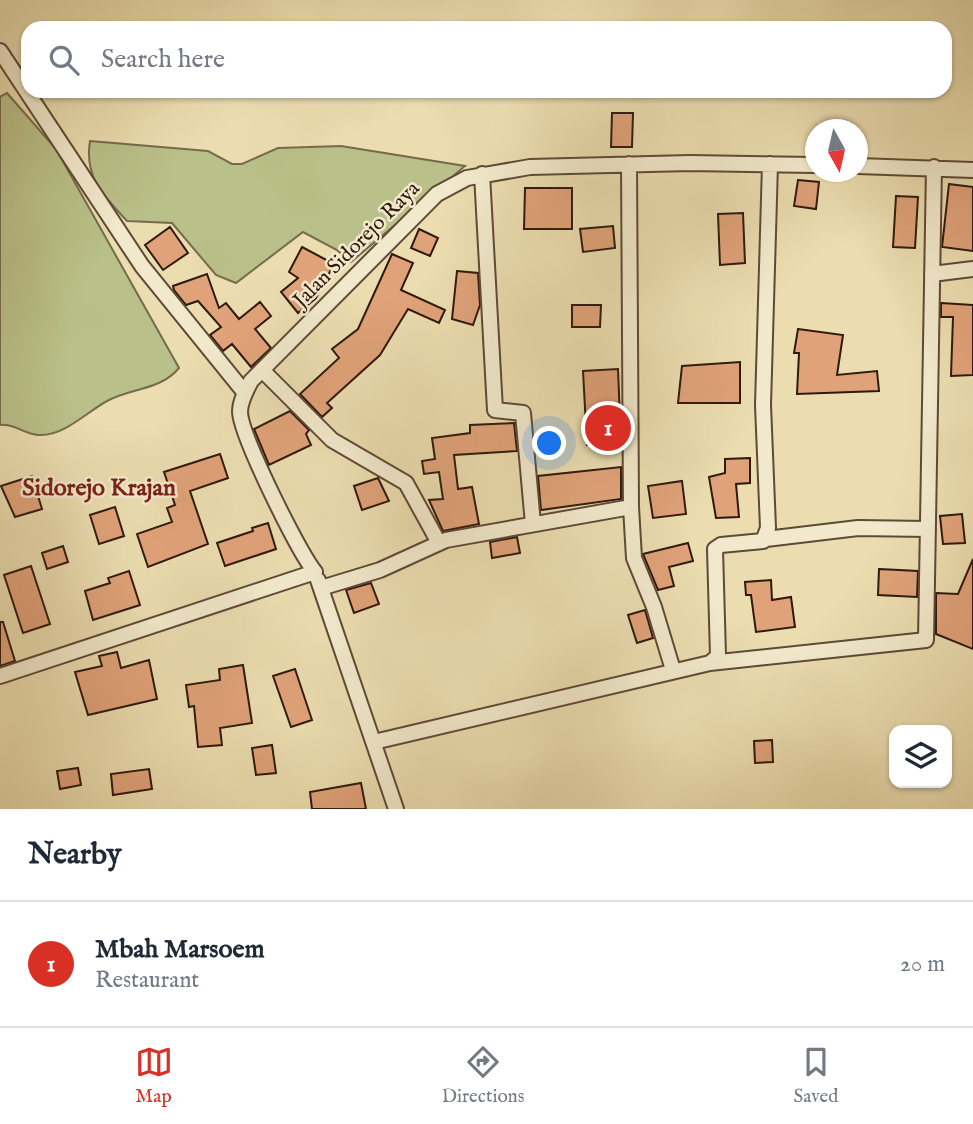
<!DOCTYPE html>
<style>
:root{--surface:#fff;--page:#f6f6f7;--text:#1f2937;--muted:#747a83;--line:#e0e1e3;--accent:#d93025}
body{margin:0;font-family:"IM FELL English",serif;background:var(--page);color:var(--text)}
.controls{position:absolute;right:21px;bottom:21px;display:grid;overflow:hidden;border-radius:14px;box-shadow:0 2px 5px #0004}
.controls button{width:63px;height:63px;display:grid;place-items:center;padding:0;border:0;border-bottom:2px solid var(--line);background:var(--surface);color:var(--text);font:35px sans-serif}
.compass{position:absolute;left:805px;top:119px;width:63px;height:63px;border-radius:50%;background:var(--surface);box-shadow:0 2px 5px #0004;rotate:172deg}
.you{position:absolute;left:550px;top:444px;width:24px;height:24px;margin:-18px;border:5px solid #fff;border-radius:50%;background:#1a73e8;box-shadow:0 0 0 10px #1a73e833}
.badge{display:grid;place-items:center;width:46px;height:46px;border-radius:50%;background:var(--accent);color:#fff;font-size:23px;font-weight:700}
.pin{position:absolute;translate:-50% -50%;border:4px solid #fff;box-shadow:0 2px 7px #0006}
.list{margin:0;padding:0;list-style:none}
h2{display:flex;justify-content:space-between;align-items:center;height:91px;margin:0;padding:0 28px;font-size:30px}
h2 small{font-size:23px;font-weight:400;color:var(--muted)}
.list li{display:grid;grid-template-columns:46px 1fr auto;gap:21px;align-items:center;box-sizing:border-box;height:126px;padding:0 28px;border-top:2px solid var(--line)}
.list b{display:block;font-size:26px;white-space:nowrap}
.list p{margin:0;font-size:23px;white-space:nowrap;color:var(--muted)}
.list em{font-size:23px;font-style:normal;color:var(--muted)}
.icon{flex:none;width:38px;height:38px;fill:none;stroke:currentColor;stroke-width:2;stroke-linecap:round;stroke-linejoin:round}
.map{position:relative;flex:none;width:973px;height:809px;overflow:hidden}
.search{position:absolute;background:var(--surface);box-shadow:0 2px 5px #0004;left:21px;right:21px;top:21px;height:77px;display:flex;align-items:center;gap:18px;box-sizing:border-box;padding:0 24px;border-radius:21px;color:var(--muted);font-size:26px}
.sheet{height:217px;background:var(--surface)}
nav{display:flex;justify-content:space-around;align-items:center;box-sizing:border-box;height:98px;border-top:2px solid var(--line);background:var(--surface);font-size:19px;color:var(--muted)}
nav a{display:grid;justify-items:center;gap:4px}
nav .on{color:var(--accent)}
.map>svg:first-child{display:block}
.green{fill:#bac089;stroke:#746c4c;stroke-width:2}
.building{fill:#e0a279;stroke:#2f190e;stroke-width:2}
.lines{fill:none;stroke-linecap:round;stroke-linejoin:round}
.street-casing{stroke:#5e4a36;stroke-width:18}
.street{stroke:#f2e9cc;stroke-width:14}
.labels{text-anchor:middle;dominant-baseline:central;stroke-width:5;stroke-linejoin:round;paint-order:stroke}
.street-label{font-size:21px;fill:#2f190e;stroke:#f2e9cc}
.quarter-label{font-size:24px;font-weight:bold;fill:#7a1f14;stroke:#f2e9cc}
</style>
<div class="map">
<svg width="973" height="809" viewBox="0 0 973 809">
<rect width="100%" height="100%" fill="#ebddb0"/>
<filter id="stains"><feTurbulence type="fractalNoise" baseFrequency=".00286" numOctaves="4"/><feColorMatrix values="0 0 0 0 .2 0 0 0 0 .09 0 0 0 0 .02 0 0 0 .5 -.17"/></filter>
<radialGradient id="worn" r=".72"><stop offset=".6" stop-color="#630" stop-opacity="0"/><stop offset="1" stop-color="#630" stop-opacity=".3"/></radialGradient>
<path class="green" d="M 7,93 L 56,149 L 179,368 C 161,390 131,388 107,401 C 87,412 65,435 41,435 C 26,436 15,423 0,425 L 0,97 Z
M 90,141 L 208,151 L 232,164 L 242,164 L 278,148 L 341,146 L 465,166 L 351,262 L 337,250 L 303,232 L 236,283 L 216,275 L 172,223 L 127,221 C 103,195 84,177 90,141 Z"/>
<path class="building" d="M 612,113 L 633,113 L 632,147 L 611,147 Z
M 798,180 L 819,182 L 816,209 L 794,206 Z
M 949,184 L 973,187 L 973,251 L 942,247 Z
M 525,188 L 572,188 L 572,229 L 524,229 Z
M 896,196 L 918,197 L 915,248 L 893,247 Z
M 743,213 L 745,263 L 720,265 L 718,214 Z
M 613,226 L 615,248 L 583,252 L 580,229 Z
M 170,227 L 188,253 L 163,270 L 145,245 Z
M 419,229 L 438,238 L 430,256 L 411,248 Z
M 302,247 L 334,264 L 316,298 L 298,313 L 281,292 L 298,278 L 289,272 Z
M 392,254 L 413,263 L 401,290 L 445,310 L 439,323 L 408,309 L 380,355 L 327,403 L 332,408 L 322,417 L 300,394 L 339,358 L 332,349 L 358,329 Z
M 457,271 L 478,273 L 480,305 L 473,325 L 452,319 Z
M 207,274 L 219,308 L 226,303 L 239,319 L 260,302 L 271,316 L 255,329 L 271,348 L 251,367 L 232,344 L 223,351 L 210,335 L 221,327 L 198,301 L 186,305 L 174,290 L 173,286 Z
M 941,303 L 973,305 L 973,375 L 951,376 L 953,317 L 941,317 Z
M 572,305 L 601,305 L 600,327 L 572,327 Z
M 798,329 L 843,335 L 837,375 L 877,371 L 879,391 L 797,394 L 799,353 L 794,353 Z
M 740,362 L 740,403 L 678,403 L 682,366 Z
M 618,369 L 621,444 L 587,445 L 583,371 Z
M 290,411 L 309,430 L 306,434 L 311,445 L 269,465 L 254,429 Z
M 514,423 L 517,451 L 454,455 L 458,489 L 472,487 L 479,524 L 443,531 L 429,500 L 443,499 L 439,472 L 424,474 L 422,461 L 435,459 L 432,438 L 470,433 L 470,425 Z
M 220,454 L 228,478 L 190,491 L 208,544 L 148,567 L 137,534 L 172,522 L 167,508 L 175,505 L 164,472 Z
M 750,458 L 750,483 L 736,484 L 739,517 L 716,518 L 709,477 L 725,473 L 725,459 Z
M 621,467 L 621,499 L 541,510 L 538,476 Z
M 32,476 L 42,509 L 15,517 L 1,486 Z
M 378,478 L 389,501 L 362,510 L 354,486 Z
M 682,481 L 686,514 L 653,518 L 648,486 Z
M 115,507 L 124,536 L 99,544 L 90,515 Z
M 962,514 L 965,543 L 943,544 L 940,516 Z
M 268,523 L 276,549 L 225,566 L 217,543 L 253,531 L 252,528 Z
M 517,537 L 520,553 L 492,558 L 490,542 Z
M 688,543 L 693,561 L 669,567 L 674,586 L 658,590 L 643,554 Z
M 63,546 L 68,562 L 47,569 L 42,553 Z
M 973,559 L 973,649 L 936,634 L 936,593 L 958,594 Z
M 31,566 L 50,624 L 23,633 L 4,575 Z
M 879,569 L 918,571 L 917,597 L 878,595 Z
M 129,571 L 140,605 L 93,620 L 85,591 L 110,583 L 108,578 Z
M 771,580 L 772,600 L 791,597 L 795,627 L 756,632 L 751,595 L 746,595 L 745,582 Z
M 371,583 L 379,604 L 354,613 L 346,590 Z
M 645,610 L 653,638 L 637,643 L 628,615 Z
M 0,622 L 3,622 L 15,661 L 0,666 Z
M 117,652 L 121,668 L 149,660 L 157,699 L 88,715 L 75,672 L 102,666 L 99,656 Z
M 243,665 L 252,723 L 220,728 L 222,745 L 198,747 L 194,706 L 189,707 L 186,685 L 220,680 L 219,669 Z
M 295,669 L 312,720 L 291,727 L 273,676 Z
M 772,740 L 773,762 L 755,763 L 754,741 Z
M 272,745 L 276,773 L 256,775 L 252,748 Z
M 78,768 L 81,785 L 60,789 L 57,771 Z
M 149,769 L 152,789 L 113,795 L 111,774 Z
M 361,783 L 366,809 L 312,809 L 310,792 Z"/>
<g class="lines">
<defs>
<path id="street" d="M 0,51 L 142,266 L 245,393
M 858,166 L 973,170
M 482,174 L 495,410 L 523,413 L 533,524
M 932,274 L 973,269
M 262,370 L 332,440 L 406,483 L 439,543
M 631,507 L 634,558 L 654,607 L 673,670
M 766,539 L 858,528 L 928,529
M 318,580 L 396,809
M 321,588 L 380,570 L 446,540 L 631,507 L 629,164
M 710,663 L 926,640 L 934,167
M 0,676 L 315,572 C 298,551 241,436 240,412 C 240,401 246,391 251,381 L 437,194 L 467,178 L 530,167 L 690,163 L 816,165
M 374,742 L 710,663 L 718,656 L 715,549 L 721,545 L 763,541 L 768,528 L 763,405 L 770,164"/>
</defs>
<use href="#street" class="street-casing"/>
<use href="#street" class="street"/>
</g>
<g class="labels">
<g class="street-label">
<text transform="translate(357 245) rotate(-45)">Jalan Sidorejo Raya</text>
</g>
<g class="quarter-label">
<text x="99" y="488">Sidorejo Krajan</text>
</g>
</g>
<rect width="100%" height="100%" filter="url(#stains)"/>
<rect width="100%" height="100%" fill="url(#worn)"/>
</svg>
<div class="controls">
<button><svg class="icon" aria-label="layers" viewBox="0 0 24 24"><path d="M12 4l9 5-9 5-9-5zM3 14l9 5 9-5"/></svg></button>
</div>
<svg class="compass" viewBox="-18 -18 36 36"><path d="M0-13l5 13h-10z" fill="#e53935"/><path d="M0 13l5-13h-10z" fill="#747a83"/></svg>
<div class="you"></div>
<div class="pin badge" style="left:608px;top:428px">1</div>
<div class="search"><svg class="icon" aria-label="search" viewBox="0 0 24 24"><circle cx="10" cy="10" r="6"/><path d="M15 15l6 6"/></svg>Search here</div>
</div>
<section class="sheet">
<h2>Nearby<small></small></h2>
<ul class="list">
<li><span class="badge">1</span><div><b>Mbah Marsoem</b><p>Restaurant</p></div><em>20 m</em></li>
</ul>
</section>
<nav>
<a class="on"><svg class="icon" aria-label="map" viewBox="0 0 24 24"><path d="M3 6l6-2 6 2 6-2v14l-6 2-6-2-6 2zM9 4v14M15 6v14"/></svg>Map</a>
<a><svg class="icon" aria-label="directions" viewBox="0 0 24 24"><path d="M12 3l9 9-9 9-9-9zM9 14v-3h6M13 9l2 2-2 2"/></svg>Directions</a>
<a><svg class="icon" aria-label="saved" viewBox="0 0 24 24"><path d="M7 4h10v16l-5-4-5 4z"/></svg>Saved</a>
</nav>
